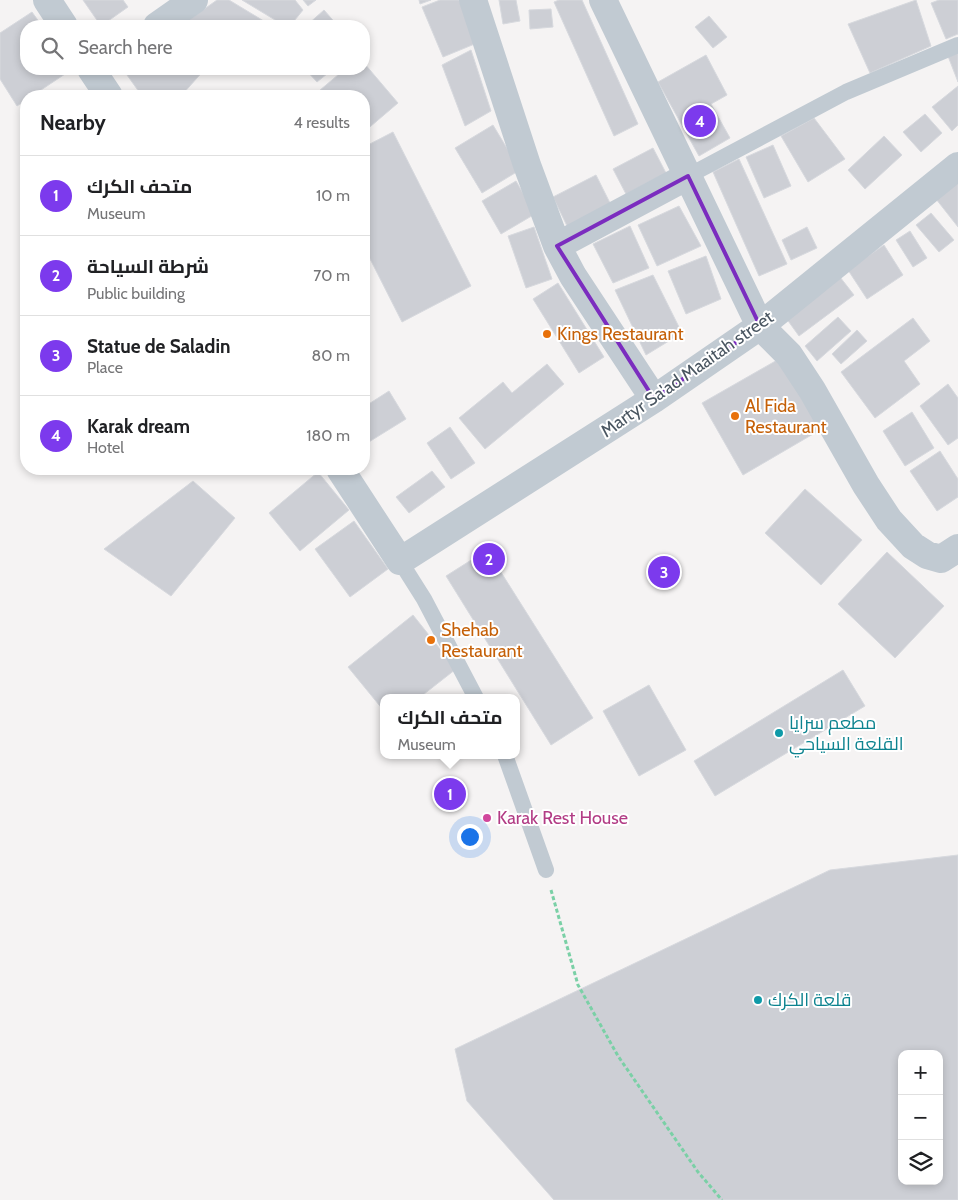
<!DOCTYPE html>
<meta charset="utf-8">
<style>
:root{--surface:#fff;--page:#f2f2f2;--text:#202124;--muted:#757577;--line:#e0e0e0;--accent:#7c3aed}
body{margin:0;font-family:Cabin,Cairo,sans-serif;background:var(--page);color:var(--text)}
.controls{position:absolute;right:15px;bottom:15px;display:grid;overflow:hidden;border-radius:10px;box-shadow:0 2px 8px #0003}
.controls button{width:45px;height:45px;display:grid;place-items:center;padding:0;border:0;border-bottom:1px solid var(--line);background:var(--surface);color:var(--text);font:25px sans-serif}
.you{position:absolute;left:469px;top:836px;width:18px;height:18px;margin:-12px;border:4px solid #fff;border-radius:50%;background:#1a73e8;box-shadow:0 0 0 8px #1a73e833}
.badge{display:grid;place-items:center;width:32px;height:32px;border-radius:50%;background:var(--accent);color:#fff;font-size:16px;font-weight:700}
.pin{position:absolute;translate:-50% -50%;border:2px solid #fff;box-shadow:0 1px 5px #0006}
.popup{position:absolute;left:380px;top:694px;width:140px;height:65px;box-sizing:border-box;display:grid;place-content:center;border-radius:10px;background:var(--surface);filter:drop-shadow(0 1px 4px #0005);font-size:16px;white-space:nowrap;color:var(--muted)}
.popup b{font-size:19px;color:var(--text)}
.popup::after{content:'';position:absolute;left:50%;top:100%;margin-left:-10px;border:10px solid transparent;border-top-color:var(--surface)}
.list{margin:0;padding:0;list-style:none}
h2{display:flex;justify-content:space-between;align-items:center;height:65px;margin:0;padding:0 20px;font-size:21px}
h2 small{font-size:16px;font-weight:400;color:var(--muted)}
.list li{display:grid;grid-template-columns:32px 1fr auto;gap:15px;align-items:center;box-sizing:border-box;height:80px;padding:0 20px;border-top:1px solid var(--line)}
.list b{display:block;font-size:19px;white-space:nowrap}
.list p{margin:0;font-size:16px;white-space:nowrap;color:var(--muted)}
.list em{font-size:16px;font-style:normal;color:var(--muted)}
.icon{flex:none;width:28px;height:28px;fill:none;stroke:currentColor;stroke-width:2;stroke-linecap:round;stroke-linejoin:round}
.map{position:relative;flex:none;width:958px;height:1200px;overflow:hidden}
.search{position:absolute;background:var(--surface);box-shadow:0 2px 8px #0003;left:20px;top:20px;width:350px;height:55px;display:flex;align-items:center;gap:12px;box-sizing:border-box;padding:0 18px;border-radius:20px;color:var(--muted);font-size:19px}
.panel{position:absolute;background:var(--surface);box-shadow:0 2px 8px #0003;left:20px;top:90px;width:350px;height:385px;border-radius:20px}
.map>svg:first-child{display:block}
.building{fill:#cdcfd5;stroke:#d7d9de;fill-rule:evenodd}
.lines{fill:none;stroke-linecap:round;stroke-linejoin:round}
.path{stroke:#7ad0a6;stroke-width:3;stroke-dasharray:4 2.5;stroke-linecap:butt}
.service{stroke:#c1cad2;stroke-width:16}
.minor{stroke:#c1cad2;stroke-width:28}
.marked{fill:none;stroke:#7b2cbf;stroke-width:4;stroke-linejoin:round}
.food-dot{fill:#e8710a;stroke:#fff;stroke-width:2}
.culture-dot{fill:#0f9aa8;stroke:#fff;stroke-width:2}
.hotel-dot{fill:#d1479c;stroke:#fff;stroke-width:2}
.labels{text-anchor:middle;dominant-baseline:central;stroke-width:4;stroke-linejoin:round;paint-order:stroke}
.food-label{font-size:18px;fill:#c56008;stroke:#fff;text-anchor:start}
.street-label{font-size:18px;fill:#4a5661;stroke:#fff}
.culture-label{font-size:18px;fill:#0d838f;stroke:#fff;text-anchor:start}
.hotel-label{font-size:18px;fill:#b23c85;stroke:#fff;text-anchor:start}
</style>
<div class="map">
<svg width="958" height="1200" viewBox="0 0 958 1200">
<rect width="100%" height="100%" fill="#f5f3f3"/>
<path class="building" d="M 83,0 L 123,0 L 128,7 L 101,26 Z
M 217,0 L 229,0 L 272,26 L 191,26 L 186,22 Z
M 242,0 L 295,0 L 303,10 L 290,26 L 285,26 Z
M 303,0 L 316,0 L 308,6 Z
M 419,0 L 431,0 L 420,4 Z
M 440,0 L 459,0 L 477,43 L 443,57 L 422,7 Z
M 499,0 L 516,0 L 520,21 L 503,24 Z
M 559,0 L 582,0 L 638,124 L 614,136 L 554,2 Z
M 916,0 L 931,46 L 870,73 L 848,24 Z
M 939,0 L 958,0 L 958,34 L 946,39 L 931,3 Z
M 551,9 L 553,27 L 530,29 L 529,10 Z
M 324,10 L 338,26 L 306,26 Z
M 32,12 L 42,26 L 26,26 L 26,69 L 70,69 L 71,70 L 32,96 L 26,96 L 26,100 L 17,106 L 0,79 L 0,33 Z
M 709,16 L 727,37 L 713,48 L 695,27 Z
M 958,46 L 958,82 L 946,51 Z
M 471,50 L 491,111 L 465,126 L 442,65 Z
M 706,55 L 727,95 L 711,104 L 730,138 L 699,156 L 658,82 Z
M 364,63 L 398,103 L 364,132 L 364,96 L 313,96 L 345,69 L 364,69 Z
M 135,69 L 205,69 L 181,96 L 142,96 L 127,75 Z
M 305,69 L 333,69 L 317,82 Z
M 958,86 L 958,125 L 952,131 L 932,107 Z
M 925,114 L 942,133 L 921,152 L 903,132 Z
M 814,118 L 845,159 L 808,182 L 781,136 Z
M 493,125 L 520,170 L 482,193 L 455,148 Z
M 393,132 L 471,286 L 402,322 L 364,247 L 364,147 Z
M 884,136 L 902,155 L 865,189 L 848,170 Z
M 773,145 L 791,186 L 764,198 L 746,157 Z
M 653,148 L 666,173 L 626,194 L 613,169 Z
M 739,159 L 787,264 L 759,276 L 713,172 Z
M 596,175 L 613,209 L 569,230 L 553,197 Z
M 516,181 L 535,214 L 501,234 L 482,201 Z
M 958,182 L 958,227 L 936,199 Z
M 679,206 L 701,246 L 657,266 L 638,225 Z
M 931,213 L 954,240 L 939,252 L 916,225 Z
M 630,226 L 649,268 L 613,283 L 593,244 Z
M 534,227 L 552,279 L 526,288 L 508,236 Z
M 807,227 L 817,248 L 791,260 L 782,240 Z
M 910,231 L 927,258 L 913,267 L 896,240 Z
M 884,245 L 903,275 L 867,299 L 848,270 Z
M 706,256 L 721,299 L 686,314 L 668,271 Z
M 653,275 L 682,333 L 646,355 L 615,290 Z
M 840,277 L 854,295 L 799,336 L 786,318 Z
M 558,283 L 604,357 L 579,373 L 533,299 Z
M 838,317 L 851,331 L 817,361 L 805,346 Z
M 913,318 L 930,341 L 904,361 L 920,384 L 875,418 L 841,372 Z
M 857,330 L 867,341 L 841,364 L 832,354 Z
M 779,359 L 820,430 L 743,475 L 702,403 Z
M 547,364 L 564,384 L 485,449 L 459,418 L 503,382 L 512,393 Z
M 948,384 L 958,398 L 958,438 L 948,445 L 920,406 Z
M 389,391 L 406,419 L 364,445 L 364,407 Z
M 912,412 L 934,448 L 905,466 L 883,431 Z
M 450,427 L 475,463 L 451,479 L 427,443 Z
M 940,451 L 958,479 L 958,497 L 937,511 L 910,471 Z
M 249,469 L 259,469 L 254,474 Z
M 432,471 L 445,487 L 409,513 L 396,497 Z
M 318,472 L 349,510 L 300,551 L 269,513 Z
M 193,481 L 235,518 L 171,596 L 104,549 Z
M 805,489 L 862,540 L 821,585 L 765,533 Z
M 354,521 L 388,569 L 350,597 L 315,549 Z
M 487,550 L 593,718 L 551,745 L 446,576 Z
M 887,552 L 944,606 L 895,658 L 838,604 Z
M 413,615 L 456,669 L 419,698 L 384,698 L 384,711 L 348,667 Z
M 843,670 L 865,706 L 715,796 L 694,761 Z
M 649,685 L 686,750 L 639,776 L 603,711 Z
M 958,855 L 958,1200 L 554,1200 L 467,1101 L 455,1049 L 830,870 ZM 902,1054 L 939,1054 L 939,1181 L 902,1181 Z"/>
<g class="lines">
<path class="path" d="M 551,890 L 578,985 L 618,1056 L 698,1172 L 722,1200"/>
<path class="service" d="M 688,176 L 846,92 L 958,45
M 400,561 L 424,599 L 476,698
M 505,755 L 546,870"/>
<path class="minor" d="M 47,0 L 64,26
M 473,0 L 527,165 L 557,246 L 573,276 L 654,399
M 603,0 L 760,326 L 789,355 L 812,390 L 866,485 L 889,520 L 913,546 L 927,555 L 941,559 L 958,548
M 157,26 L 194,0
M 91,69 L 109,96
M 557,246 L 688,176
M 340,469 L 400,561 L 654,399 L 760,326 L 958,166"/>
</g>
<path class="marked" d="M 688,176 L 760,326 L 654,399 L 557,246 Z"/>
<g class="food-dot">
<circle cx="547" cy="334" r="5"/>
<circle cx="735" cy="416" r="5"/>
<circle cx="431" cy="640" r="5"/>
</g>
<g class="culture-dot">
<circle cx="779" cy="733" r="5"/>
<circle cx="758" cy="1000" r="5"/>
</g>
<circle class="hotel-dot" cx="487" cy="818" r="5"/>
<g class="labels">
<g class="food-label">
<text x="557" y="334">Kings Restaurant</text>
<text x="745" y="406">Al Fida<tspan x="745" dy="21">Restaurant</tspan></text>
<text x="441" y="630">Shehab<tspan x="441" dy="21">Restaurant</tspan></text>
</g>
<g class="street-label">
<text transform="translate(687 374) rotate(-35)">Martyr Sa'ad Maaitah street</text>
</g>
<g class="culture-label">
<text x="789" y="723">مطعم سرايا<tspan x="789" dy="21">القلعة السياحي</tspan></text>
<text x="768" y="1000">قلعة الكرك</text>
</g>
<g class="hotel-label">
<text x="497" y="818">Karak Rest House</text>
</g>
</g>
</svg>
<div class="controls">
<button>+</button>
<button>−</button>
<button><svg class="icon" aria-label="layers" viewBox="0 0 24 24"><path d="M12 4l9 5-9 5-9-5zM3 14l9 5 9-5"/></svg></button>
</div>
<div class="you"></div>
<div class="pin badge" style="left:450px;top:794px">1</div>
<div class="popup"><b>متحف الكرك</b>Museum</div>
<div class="pin badge" style="left:489px;top:559px">2</div>
<div class="pin badge" style="left:664px;top:572px">3</div>
<div class="pin badge" style="left:700px;top:121px">4</div>
<div class="search"><svg class="icon" aria-label="search" viewBox="0 0 24 24"><circle cx="10" cy="10" r="6"/><path d="M15 15l6 6"/></svg>Search here</div>
<section class="panel">
<h2>Nearby<small>4 results</small></h2>
<ul class="list">
<li><span class="badge">1</span><div><b>متحف الكرك</b><p>Museum</p></div><em>10 m</em></li>
<li><span class="badge">2</span><div><b>شرطة السياحة</b><p>Public building</p></div><em>70 m</em></li>
<li><span class="badge">3</span><div><b>Statue de Saladin</b><p>Place</p></div><em>80 m</em></li>
<li><span class="badge">4</span><div><b>Karak dream</b><p>Hotel</p></div><em>180 m</em></li>
</ul>
</section>
</div>
